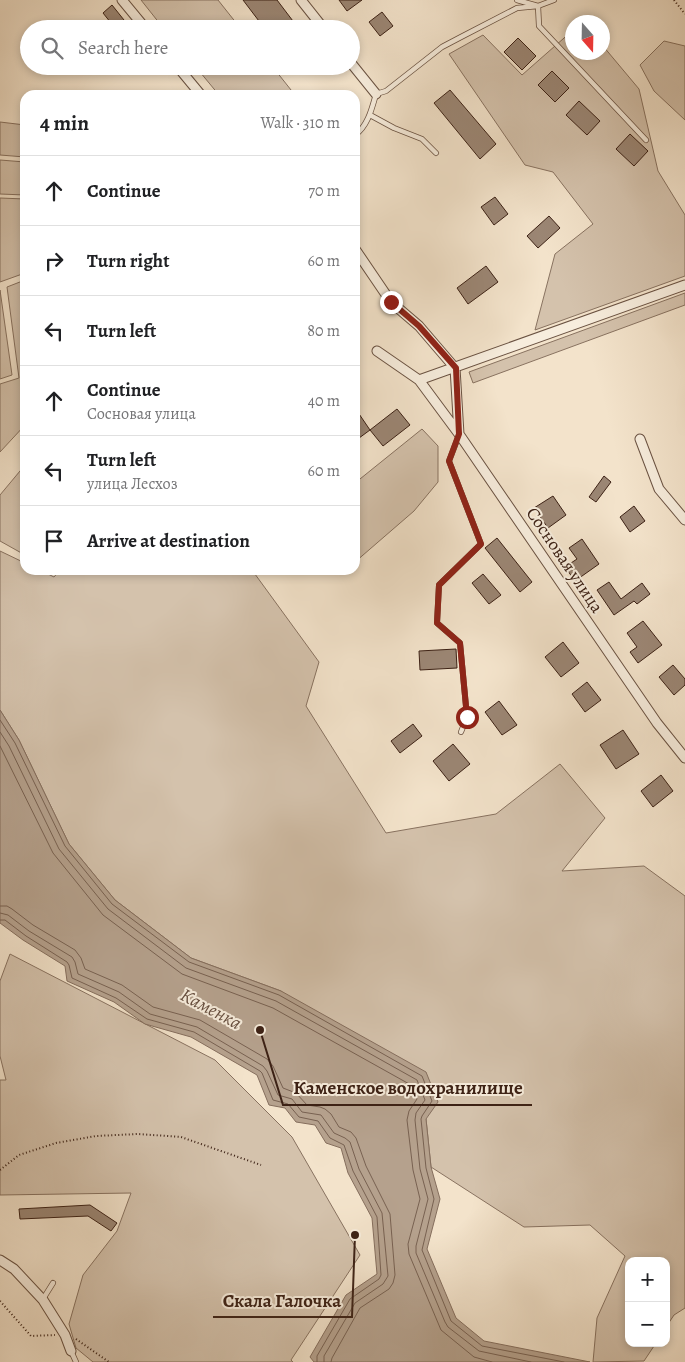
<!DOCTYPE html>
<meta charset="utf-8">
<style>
:root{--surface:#fff;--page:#f2f2f2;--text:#202124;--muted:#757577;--line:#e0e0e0}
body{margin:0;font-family:Alegreya,serif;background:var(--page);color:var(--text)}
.controls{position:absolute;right:15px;bottom:15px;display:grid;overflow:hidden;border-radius:10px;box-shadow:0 2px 8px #0003}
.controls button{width:45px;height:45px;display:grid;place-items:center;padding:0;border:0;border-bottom:1px solid var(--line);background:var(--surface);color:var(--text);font:25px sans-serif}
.compass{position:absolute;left:565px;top:15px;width:45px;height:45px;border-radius:50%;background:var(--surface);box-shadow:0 2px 8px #0003;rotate:160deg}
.stop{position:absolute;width:15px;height:15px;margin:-11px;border:4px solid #8f2418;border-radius:50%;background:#fff}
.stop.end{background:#8f2418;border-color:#fff;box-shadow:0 1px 5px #0008}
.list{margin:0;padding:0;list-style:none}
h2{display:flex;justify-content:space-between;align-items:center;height:65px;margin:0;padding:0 20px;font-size:21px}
h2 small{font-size:16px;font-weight:400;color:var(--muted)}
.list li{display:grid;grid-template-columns:32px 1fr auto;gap:15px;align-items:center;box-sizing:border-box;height:70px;padding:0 20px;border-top:1px solid var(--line)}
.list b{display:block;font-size:19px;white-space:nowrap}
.list p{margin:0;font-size:16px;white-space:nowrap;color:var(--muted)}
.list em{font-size:16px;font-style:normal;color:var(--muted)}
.icon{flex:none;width:28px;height:28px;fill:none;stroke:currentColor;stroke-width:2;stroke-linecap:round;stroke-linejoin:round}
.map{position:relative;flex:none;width:685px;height:1362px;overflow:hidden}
.search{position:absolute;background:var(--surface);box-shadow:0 2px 8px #0003;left:20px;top:20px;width:340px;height:55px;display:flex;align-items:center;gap:12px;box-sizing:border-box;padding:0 18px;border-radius:28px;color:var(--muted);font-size:19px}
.panel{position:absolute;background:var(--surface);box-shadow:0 2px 8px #0003;left:20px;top:90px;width:340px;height:485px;border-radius:15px}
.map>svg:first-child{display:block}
.green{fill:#d4c2ac;stroke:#887260}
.water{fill:#b5a18d;stroke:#856e5d}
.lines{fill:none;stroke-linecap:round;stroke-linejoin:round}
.shore{stroke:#786151;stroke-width:1}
.building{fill:#9b8674;stroke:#3c2115}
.service-casing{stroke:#6a5242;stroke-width:6}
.minor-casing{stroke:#6a5242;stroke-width:11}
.path{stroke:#3c2115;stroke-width:2;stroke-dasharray:1 2.5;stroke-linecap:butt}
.service{stroke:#f7eddd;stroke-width:4.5}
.minor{stroke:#f7eddd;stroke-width:9}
.route{stroke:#8f2418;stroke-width:6}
.labels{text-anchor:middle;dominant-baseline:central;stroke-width:4;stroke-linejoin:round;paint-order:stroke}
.street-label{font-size:18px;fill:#3c2115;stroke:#f7eddd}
.water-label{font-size:19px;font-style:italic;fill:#664e3f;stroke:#f7eddd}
.leader{fill:none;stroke:#3c2115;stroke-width:2}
.callout-dot{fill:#3c2115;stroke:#f7eddd;stroke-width:2}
.callout-label{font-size:19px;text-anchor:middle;font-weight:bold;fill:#3c2115;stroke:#f7eddd;stroke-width:4;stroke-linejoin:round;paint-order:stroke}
</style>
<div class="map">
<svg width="685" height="1362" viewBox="0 0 685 1362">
<rect width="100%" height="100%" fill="#f3e3cb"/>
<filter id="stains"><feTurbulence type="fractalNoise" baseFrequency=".004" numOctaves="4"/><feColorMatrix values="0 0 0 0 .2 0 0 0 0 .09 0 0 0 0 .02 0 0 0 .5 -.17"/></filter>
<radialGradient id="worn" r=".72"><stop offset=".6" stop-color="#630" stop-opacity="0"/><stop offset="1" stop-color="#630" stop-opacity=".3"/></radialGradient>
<path class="green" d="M 141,0 L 218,0 L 241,29 L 164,29 Z
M 572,31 L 572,52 L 602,52 L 603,46 L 639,89 L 658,171 L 685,215 L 685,276 L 535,330 L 555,254 L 593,224 L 553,172 L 525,165 L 449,54 L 483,35 L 522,75 Z
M 664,41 L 685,46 L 685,120 L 654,91 L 640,65 Z
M 195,66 L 272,66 L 295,95 L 219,95 Z
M 0,122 L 25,125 L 25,157 L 0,155 Z
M 0,160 L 25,162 L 25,195 L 0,194 Z
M 0,198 L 25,199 L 25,273 L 0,282 Z
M 25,280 L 25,425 L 0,452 L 0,384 L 19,378 L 7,287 Z
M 0,290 L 12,375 L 0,379 Z
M 685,293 L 685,305 L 473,383 L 469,372 Z
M 422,429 L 438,446 L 438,482 L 414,511 L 355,562 L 355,483 Z
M 25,465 L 25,555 L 0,541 L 0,495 Z
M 0,551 L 25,563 L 25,570 L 40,570 L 54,577 L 60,570 L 252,570 L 319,662 L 306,706 L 386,833 L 496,814 L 560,764 L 605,818 L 562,871 L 644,866 L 685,896 L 685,1308 L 674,1315 L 666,1327 L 666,1261 L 629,1261 L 629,1343 L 656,1343 L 644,1361 L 593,1362 L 597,1318 L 625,1256 L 590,1225 L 524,1227 L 431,1167 L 426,1119 L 281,991 L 191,958 L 115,900 L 69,844 L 19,740 L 0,710 Z
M 10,954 L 215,1060 L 292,1137 L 360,1255 L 291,1360 L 293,1362 L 93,1362 L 76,1348 L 69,1324 L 83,1275 L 117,1231 L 131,1193 L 0,1195 L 0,1080 L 6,1080 L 0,1056 L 0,981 Z"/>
<path class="water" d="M 0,710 L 19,740 L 69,844 L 115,900 L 191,958 L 281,991 L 426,1072 L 438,1102 L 426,1119 L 431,1167 L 440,1199 L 427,1249 L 456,1318 L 484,1341 L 590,1362 L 314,1362 L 310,1357 L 346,1295 L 377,1274 L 372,1218 L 348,1173 L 341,1148 L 326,1143 L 315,1125 L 296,1122 L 285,1108 L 269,1105 L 257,1075 L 191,1037 L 145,1024 L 114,1002 L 67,981 L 65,966 L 23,940 L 0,923 Z"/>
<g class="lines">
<path class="shore" d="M 0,720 L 15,743 L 65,846 L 112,904 L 189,962 L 279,995 L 422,1076 L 432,1101 L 422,1116 L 421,1119 L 426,1168 L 434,1199 L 422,1250 L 451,1321 L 482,1346 L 564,1362
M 0,732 L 9,746 L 59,849 L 108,909 L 186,968 L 276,1001 L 417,1080 L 425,1100 L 416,1113 L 415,1120 L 420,1169 L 428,1199 L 416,1246 L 416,1253 L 445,1322 L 448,1327 L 479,1351 L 531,1362
M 0,746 L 53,853 L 103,915 L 182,974 L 273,1008 L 411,1085 L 417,1099 L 409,1111 L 407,1120 L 413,1170 L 420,1199 L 408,1244 L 409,1254 L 441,1330 L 474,1357 L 492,1362
M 0,906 L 7,906 L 12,909 L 33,925 L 75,950 L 81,958 L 85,969 L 122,985 L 153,1007 L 200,1020 L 267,1059 L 273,1066 L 283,1088 L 296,1093 L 307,1105 L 320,1107 L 325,1109 L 331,1114 L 339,1127 L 351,1132 L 356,1138 L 366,1166 L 390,1214 L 395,1275 L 393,1283 L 389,1289 L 360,1308 L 332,1358 L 331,1362
M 0,913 L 8,915 L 29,931 L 72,957 L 75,962 L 78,974 L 119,992 L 150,1014 L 197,1027 L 263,1066 L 267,1071 L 278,1095 L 292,1099 L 302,1112 L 321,1115 L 334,1133 L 345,1138 L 350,1142 L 359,1169 L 382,1213 L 388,1276 L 383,1284 L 355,1303 L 324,1356 L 324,1362
M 0,920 L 5,920 L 26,936 L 67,962 L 69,965 L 72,978 L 116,998 L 147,1019 L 194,1032 L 260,1071 L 262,1073 L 273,1100 L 288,1104 L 299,1117 L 318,1121 L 330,1138 L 344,1145 L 353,1171 L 377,1217 L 381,1275 L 379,1279 L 350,1299 L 317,1356 L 317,1362"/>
</g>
<path class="building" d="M 243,0 L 277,0 L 299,29 L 265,29 Z
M 339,0 L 362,0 L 347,11 Z
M 112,5 L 124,20 L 115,28 L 103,13 Z
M 382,12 L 393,26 L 380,36 L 369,22 Z
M 518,38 L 536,56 L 522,70 L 504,52 Z
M 552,71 L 569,88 L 555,102 L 538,85 Z
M 450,90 L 496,144 L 480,159 L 434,103 Z
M 579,101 L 600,121 L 587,135 L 566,115 Z
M 630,134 L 648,151 L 634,166 L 616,149 Z
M 495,197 L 508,214 L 494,225 L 481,207 Z
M 549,216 L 560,228 L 538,248 L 527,236 Z
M 486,266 L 498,282 L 468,304 L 457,288 Z
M 355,408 L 370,430 L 355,441 Z
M 397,409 L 410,425 L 383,446 L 370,430 Z
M 604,476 L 611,482 L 596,502 L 589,497 Z
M 553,496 L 566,515 L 548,528 L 534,508 Z
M 634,506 L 645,521 L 630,532 L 620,517 Z
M 497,538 L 532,582 L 520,592 L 485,548 Z
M 582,539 L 599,564 L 575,581 L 565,567 L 577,559 L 569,548 Z
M 483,574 L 501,595 L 489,604 L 472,583 Z
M 609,582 L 621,599 L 642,583 L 650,594 L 637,604 L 634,601 L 614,615 L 597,590 Z
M 643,621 L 662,645 L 638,663 L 630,652 L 637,647 L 627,633 Z
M 563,642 L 579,663 L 561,677 L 545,657 Z
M 456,649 L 457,668 L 420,670 L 419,651 Z
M 673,665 L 685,679 L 685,685 L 674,695 L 659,677 Z
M 587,682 L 601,700 L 585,712 L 572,694 Z
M 499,701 L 517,725 L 502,735 L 485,712 Z
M 413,724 L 422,736 L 400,753 L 391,741 Z
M 623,730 L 639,754 L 616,769 L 600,745 Z
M 453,744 L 470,764 L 449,781 L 433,761 Z
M 661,775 L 673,791 L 653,807 L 641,791 Z
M 90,1205 L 117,1223 L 111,1231 L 88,1216 L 20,1219 L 19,1209 Z"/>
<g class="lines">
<defs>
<path id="service" d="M 517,0 L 538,6 L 539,26 L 646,140
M 370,115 L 394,128 L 422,139 L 436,153
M 355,135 C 368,126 372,108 376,94 L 386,91 L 442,47 L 461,37 L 517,8 L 538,6 L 554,0
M 459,435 L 449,461 L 481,544 L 439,585 L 437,623 L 460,643 L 467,717 L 461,732
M 43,1299 L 53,1283
M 71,1351 L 76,1362"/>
<path id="minor" d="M 122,0 L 146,29
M 301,0 L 324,29
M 351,63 L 376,94
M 177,66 L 201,95
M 355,249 L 391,302 L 419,326 L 455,368
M 377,351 L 419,380
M 455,368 L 459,434 L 657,723 L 685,758
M 459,434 L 419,380 L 685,285
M 640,439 L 659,489 L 685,520
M 0,1260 L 14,1269 L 43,1300 L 65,1335 L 71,1351"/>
</defs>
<use href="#service" class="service-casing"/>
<use href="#minor" class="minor-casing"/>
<path class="path" d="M 674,0 L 685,14
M 0,1170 L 19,1155 L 56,1143 L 96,1136 L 138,1134 L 181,1137 L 261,1165
M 0,1301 L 31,1336 L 55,1335
M 76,1339 L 109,1362"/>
<use href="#service" class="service"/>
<use href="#minor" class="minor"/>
</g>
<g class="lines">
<path class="route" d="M 391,302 L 419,326 L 456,368 L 459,434 L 449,461 L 481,544 L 439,585 L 437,623 L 460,643 L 467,717"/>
</g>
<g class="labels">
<g class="street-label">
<text transform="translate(565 560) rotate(56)">Сосновая улица</text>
</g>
<g class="water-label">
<text transform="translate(211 1009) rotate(28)">Каменка</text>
</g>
</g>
<path class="leader" d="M260 1030L283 1105H532M355 1235L352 1317H213"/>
<g class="callout-dot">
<circle cx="260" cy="1030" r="5"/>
<circle cx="355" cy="1235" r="5"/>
</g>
<g class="callout-label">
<text x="408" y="1094">Каменское водохранилище</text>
<text x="282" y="1307">Скала Галочка</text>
</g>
<rect width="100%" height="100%" filter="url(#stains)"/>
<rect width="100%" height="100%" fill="url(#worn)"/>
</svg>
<div class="controls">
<button>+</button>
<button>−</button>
</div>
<svg class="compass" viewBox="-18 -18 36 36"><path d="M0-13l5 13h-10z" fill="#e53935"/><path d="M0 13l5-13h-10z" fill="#757577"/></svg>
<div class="stop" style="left:467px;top:717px"></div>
<div class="stop end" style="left:391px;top:302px"></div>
<div class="search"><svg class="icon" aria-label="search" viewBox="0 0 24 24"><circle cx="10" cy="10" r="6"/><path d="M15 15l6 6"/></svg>Search here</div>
<section class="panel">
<h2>4 min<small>Walk · 310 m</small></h2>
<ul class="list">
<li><svg class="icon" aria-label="ahead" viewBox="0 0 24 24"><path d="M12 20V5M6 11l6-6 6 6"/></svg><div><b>Continue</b></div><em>70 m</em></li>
<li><svg class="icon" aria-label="right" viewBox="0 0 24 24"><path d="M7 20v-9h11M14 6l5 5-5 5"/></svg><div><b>Turn right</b></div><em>60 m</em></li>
<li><svg class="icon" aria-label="left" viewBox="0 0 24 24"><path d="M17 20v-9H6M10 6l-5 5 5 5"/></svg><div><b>Turn left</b></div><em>80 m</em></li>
<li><svg class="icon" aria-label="ahead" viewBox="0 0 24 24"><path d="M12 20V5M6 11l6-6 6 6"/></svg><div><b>Continue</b><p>Сосновая улица</p></div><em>40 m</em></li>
<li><svg class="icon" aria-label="left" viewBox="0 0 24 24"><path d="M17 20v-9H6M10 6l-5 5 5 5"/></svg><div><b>Turn left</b><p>улица Лесхоз</p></div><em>60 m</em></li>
<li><svg class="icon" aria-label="arrive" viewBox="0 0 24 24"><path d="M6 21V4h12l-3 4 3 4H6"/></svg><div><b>Arrive at destination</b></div></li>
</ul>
</section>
</div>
